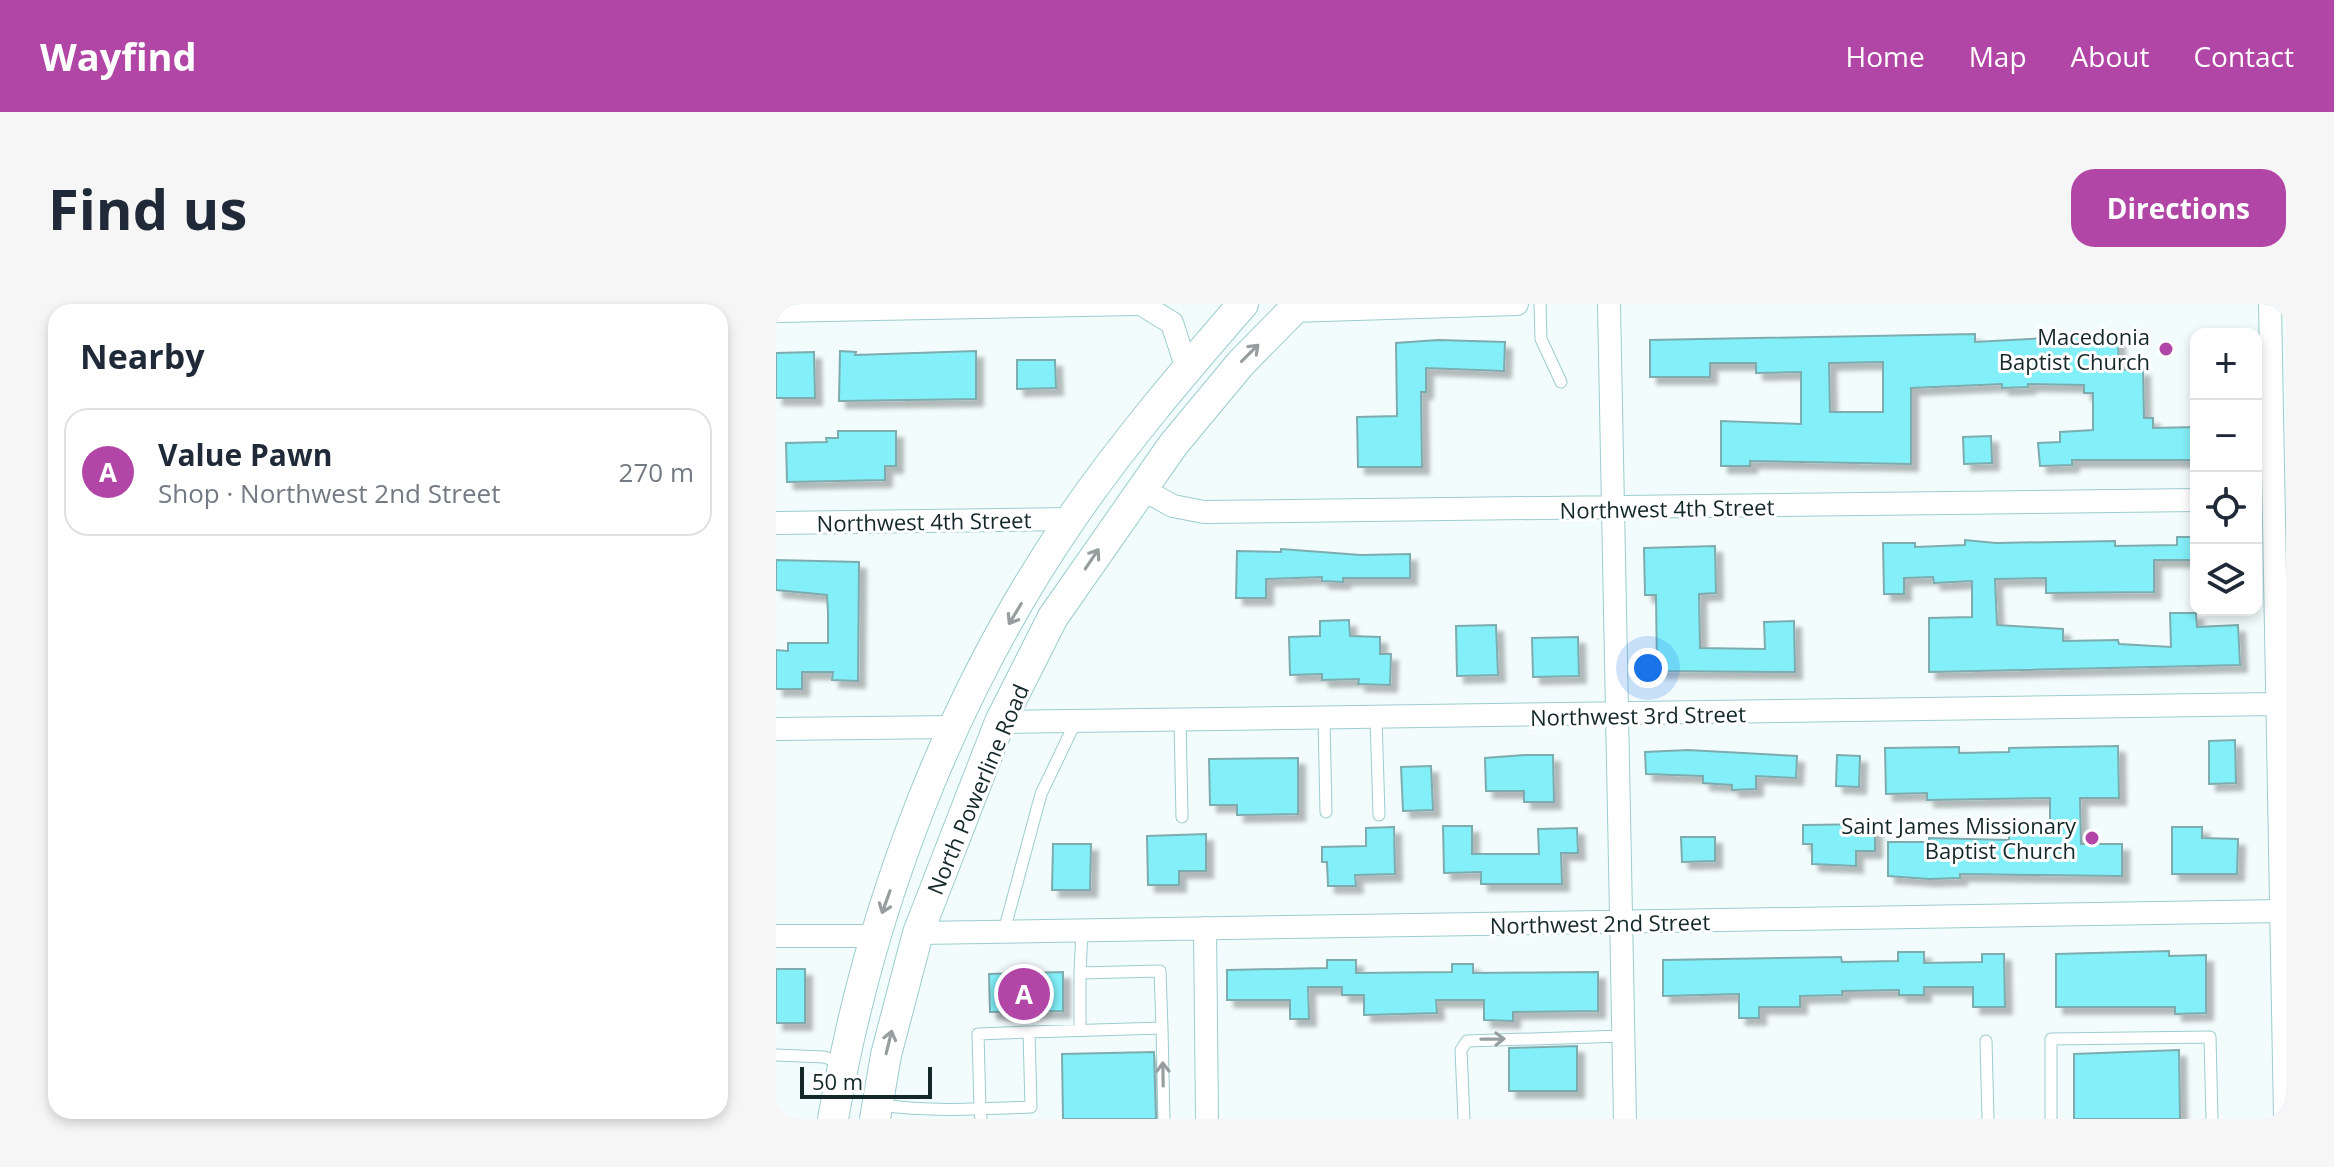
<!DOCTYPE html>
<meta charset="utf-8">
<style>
:root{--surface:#fff;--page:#f6f6f7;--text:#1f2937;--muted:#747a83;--line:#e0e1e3;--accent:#b246a6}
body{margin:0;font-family:"Open Sans",sans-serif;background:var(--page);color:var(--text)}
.controls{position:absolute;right:24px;top:24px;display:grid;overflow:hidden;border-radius:16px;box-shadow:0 4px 12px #0003}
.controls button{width:72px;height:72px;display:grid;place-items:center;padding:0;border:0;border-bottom:2px solid var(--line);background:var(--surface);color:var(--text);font:40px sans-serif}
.scale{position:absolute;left:24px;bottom:20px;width:132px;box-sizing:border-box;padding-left:8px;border:4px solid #152829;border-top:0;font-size:22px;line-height:28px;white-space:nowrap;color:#152829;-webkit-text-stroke:6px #fff;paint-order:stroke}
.you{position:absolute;left:872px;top:364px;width:28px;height:28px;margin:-20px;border:6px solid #fff;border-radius:50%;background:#1a73e8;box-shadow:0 0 0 12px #1a73e833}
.badge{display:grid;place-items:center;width:52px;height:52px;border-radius:50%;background:var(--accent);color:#fff;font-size:26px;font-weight:700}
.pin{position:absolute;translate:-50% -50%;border:4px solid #fff;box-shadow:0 2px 8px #0006}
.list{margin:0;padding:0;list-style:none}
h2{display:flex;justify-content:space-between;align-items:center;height:104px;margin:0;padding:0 32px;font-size:34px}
h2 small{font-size:26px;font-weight:400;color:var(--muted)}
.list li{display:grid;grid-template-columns:52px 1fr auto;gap:24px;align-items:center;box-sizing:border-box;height:128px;margin:0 16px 16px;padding:0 16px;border:2px solid var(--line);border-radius:24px}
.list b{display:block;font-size:30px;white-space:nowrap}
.list p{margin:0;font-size:26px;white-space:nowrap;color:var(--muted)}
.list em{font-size:26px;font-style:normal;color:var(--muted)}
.icon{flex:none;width:44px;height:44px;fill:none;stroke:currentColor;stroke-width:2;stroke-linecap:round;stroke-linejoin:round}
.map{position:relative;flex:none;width:1510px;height:815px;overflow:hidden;border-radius:24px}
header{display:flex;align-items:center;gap:48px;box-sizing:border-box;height:112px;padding:0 40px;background:var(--accent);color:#fff}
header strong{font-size:38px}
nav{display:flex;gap:44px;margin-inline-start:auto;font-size:28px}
.intro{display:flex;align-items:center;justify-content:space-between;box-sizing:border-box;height:192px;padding:0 48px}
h1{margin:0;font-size:56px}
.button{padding:20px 36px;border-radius:24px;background:var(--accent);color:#fff;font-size:28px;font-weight:700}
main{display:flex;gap:48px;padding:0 48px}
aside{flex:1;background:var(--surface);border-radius:24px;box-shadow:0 4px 12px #0003}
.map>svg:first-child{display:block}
.building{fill:#83f0f9;stroke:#7dacaf;stroke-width:2;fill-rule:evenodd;filter:url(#shadow)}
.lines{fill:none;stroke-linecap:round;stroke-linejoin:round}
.service-casing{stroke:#9ccccf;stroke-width:13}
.minor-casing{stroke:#9ccccf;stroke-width:24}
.secondary-casing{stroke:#9ccccf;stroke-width:32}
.service{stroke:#fff;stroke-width:11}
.minor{stroke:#fff;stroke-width:22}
.secondary{stroke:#fff;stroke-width:30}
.oneway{stroke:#969e9f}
.poi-dot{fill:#b246a6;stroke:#fff;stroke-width:3}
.labels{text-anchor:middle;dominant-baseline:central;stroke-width:6;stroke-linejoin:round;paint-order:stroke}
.poi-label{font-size:22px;fill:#152829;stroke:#fff;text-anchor:end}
.street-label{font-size:22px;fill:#152829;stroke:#fff}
</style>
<header>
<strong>Wayfind</strong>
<nav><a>Home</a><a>Map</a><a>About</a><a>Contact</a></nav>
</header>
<div class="intro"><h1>Find us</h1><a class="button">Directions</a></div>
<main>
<aside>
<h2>Nearby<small></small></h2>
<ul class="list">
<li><span class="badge">A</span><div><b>Value Pawn</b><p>Shop · Northwest 2nd Street</p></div><em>270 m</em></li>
</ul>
</aside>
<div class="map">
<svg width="1510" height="815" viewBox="0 0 1510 815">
<defs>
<filter id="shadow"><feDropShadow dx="7" dy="7" stdDeviation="2" flood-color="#0004"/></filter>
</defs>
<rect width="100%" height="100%" fill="#f3fcfd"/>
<path class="building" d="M 1199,30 L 1199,38 L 1342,30 L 1343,66 L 1367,65 L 1368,114 L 1377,114 L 1377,124 L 1420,123 L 1420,156 L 1296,156 L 1296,161 L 1264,162 L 1262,139 L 1284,138 L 1284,128 L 1317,126 L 1317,89 L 1308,89 L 1308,81 L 1252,80 L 1252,83 L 1226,84 L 1226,80 L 1135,84 L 1135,160 L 974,157 L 974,162 L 945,162 L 945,117 L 1025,120 L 1025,68 L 980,69 L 980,59 L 934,59 L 934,73 L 874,73 L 874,36 ZM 1107,58 L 1107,108 L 1054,108 L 1053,59 Z
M 662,36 L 729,38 L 728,67 L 650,64 L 650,88 L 645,88 L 646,163 L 582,163 L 581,113 L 621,112 L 620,39 Z
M 64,47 L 80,48 L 79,51 L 200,47 L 200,95 L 63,97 Z
M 38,48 L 39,94 L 0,94 L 0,49 Z
M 241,56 L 279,56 L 280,84 L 241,85 Z
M 62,127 L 120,127 L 120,162 L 109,162 L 109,176 L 11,178 L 10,139 L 51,138 L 50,134 L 62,134 Z
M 1215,132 L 1216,159 L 1188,160 L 1187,133 Z
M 1401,233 L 1420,233 L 1420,256 L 1378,256 L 1378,288 L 1270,289 L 1270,274 L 1219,275 L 1221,321 L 1287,325 L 1287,337 L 1342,336 L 1343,340 L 1395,343 L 1394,309 L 1420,309 L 1421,323 L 1462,321 L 1464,361 L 1153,368 L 1153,314 L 1196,313 L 1196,277 L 1158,279 L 1157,273 L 1128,274 L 1128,290 L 1108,290 L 1107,239 L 1139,239 L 1139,243 L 1189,241 L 1189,236 L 1220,239 L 1339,237 L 1339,242 L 1401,241 Z
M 939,242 L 940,289 L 923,290 L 924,344 L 989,345 L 988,318 L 1018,317 L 1019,368 L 881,367 L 880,291 L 869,291 L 868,244 Z
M 505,245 L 585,251 L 634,250 L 634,274 L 567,274 L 567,278 L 546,277 L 546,273 L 490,275 L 490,294 L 460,294 L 461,247 L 505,248 Z
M 0,256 L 83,258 L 82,377 L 56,376 L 57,368 L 26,368 L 26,385 L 0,385 L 0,346 L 12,347 L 12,339 L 52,339 L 52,309 L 51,291 L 0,286 Z
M 573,316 L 574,332 L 604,333 L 604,350 L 615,350 L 614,381 L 582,380 L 583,375 L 546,376 L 546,370 L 514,371 L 513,333 L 544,332 L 544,317 Z
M 720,321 L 722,371 L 681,372 L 680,322 Z
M 802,333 L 803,372 L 757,373 L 756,334 Z
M 1459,436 L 1460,479 L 1433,480 L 1433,437 Z
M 1342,442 L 1343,494 L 1304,494 L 1305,540 L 1346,540 L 1346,572 L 1184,570 L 1184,574 L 1153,575 L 1112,572 L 1112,538 L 1153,538 L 1153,534 L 1233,536 L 1233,521 L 1274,520 L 1274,494 L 1151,496 L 1151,489 L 1110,490 L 1109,444 L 1183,443 L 1183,449 L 1233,448 L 1233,444 Z
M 912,446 L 1021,452 L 1020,474 L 980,472 L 980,485 L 956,486 L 956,481 L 927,479 L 927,472 L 870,470 L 869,448 Z
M 748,451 L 777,451 L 778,498 L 748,498 L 748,487 L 710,487 L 709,454 Z
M 1061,451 L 1084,452 L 1083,483 L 1060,482 Z
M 522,454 L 522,510 L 461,511 L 461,501 L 434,501 L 433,455 Z
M 655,462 L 657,506 L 627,507 L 625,463 Z
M 1099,520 L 1099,547 L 1080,547 L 1080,562 L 1036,560 L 1036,540 L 1027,540 L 1027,521 Z
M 667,522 L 696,522 L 696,550 L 763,550 L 762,525 L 801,524 L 802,549 L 785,549 L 786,580 L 705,580 L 705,568 L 668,569 Z
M 618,523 L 619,570 L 579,571 L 580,582 L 552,582 L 551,558 L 546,558 L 546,543 L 590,542 L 590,524 Z
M 1396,523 L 1426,523 L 1426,534 L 1462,535 L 1461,570 L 1396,570 Z
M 430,530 L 430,567 L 403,567 L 403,581 L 372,581 L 371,532 Z
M 905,533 L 939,533 L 939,557 L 906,558 Z
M 277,540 L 315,540 L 314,586 L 276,586 Z
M 1393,647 L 1393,652 L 1430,651 L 1430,709 L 1399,710 L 1399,703 L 1280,703 L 1280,650 Z
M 1122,648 L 1148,648 L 1148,659 L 1206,658 L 1206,650 L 1228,650 L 1229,703 L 1197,703 L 1197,683 L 1148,683 L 1148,691 L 1123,691 L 1123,686 L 1066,687 L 1066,691 L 1024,692 L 1024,703 L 983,703 L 983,714 L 963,714 L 963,690 L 887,692 L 887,656 L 1065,653 L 1066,658 L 1122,657 Z
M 551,656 L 580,656 L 580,669 L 676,668 L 676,660 L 697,660 L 697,669 L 822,668 L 822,707 L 737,708 L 737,717 L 708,716 L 708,696 L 660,696 L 661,709 L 588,711 L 588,691 L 566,691 L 566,683 L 532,683 L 533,715 L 514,715 L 514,696 L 451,696 L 451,666 L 551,664 Z
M 0,665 L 29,665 L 29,719 L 0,719 Z
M 287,668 L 287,707 L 214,708 L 213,670 Z
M 801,742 L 801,787 L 733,787 L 733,744 Z
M 1403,746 L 1404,815 L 1298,815 L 1298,750 Z
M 378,748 L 380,815 L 287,815 L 286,750 Z"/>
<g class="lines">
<defs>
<path id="service" d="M 764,0 L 765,35 L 785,78
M 600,414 L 603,511
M 548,415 L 550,508
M 404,416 L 406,513
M 228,627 L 265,490 L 300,417
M 304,669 L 306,626
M 386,724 L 388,815
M 253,728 L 386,724 L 384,667 L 304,669 L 304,726
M 1210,737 L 1212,815
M 0,751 L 48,753 L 66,759
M 105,801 C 155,808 205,805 255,803 L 253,728 L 202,730 L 204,805 L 205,815
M 688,815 L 685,746 L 691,737 L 847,732
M 1275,815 L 1275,735 L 1434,733 L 1436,815"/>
<path id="minor" d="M 365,0 L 396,19 L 411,65
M 833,0 L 849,815
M 1494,0 L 1509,815
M 0,7 L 360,0
M 516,7 L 741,0
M 366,185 L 397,202 L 428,208 L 1420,196
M 0,219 L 295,215
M 224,418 L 1500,400
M 0,425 L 178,423
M 429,624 L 431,815
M 142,629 L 1506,607
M 0,632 L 98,632"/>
<path id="secondary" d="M 57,815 C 94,602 174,391 297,212 C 349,137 407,69 467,0
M 99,815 L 110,751 L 142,629 L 224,418 L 277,313 L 397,141 L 465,59 L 523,0"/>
</defs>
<use href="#service" class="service-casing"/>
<use href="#minor" class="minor-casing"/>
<use href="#secondary" class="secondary-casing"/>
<use href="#service" class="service"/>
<use href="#minor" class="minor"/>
<use href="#secondary" class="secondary"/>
</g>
<defs><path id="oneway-shaft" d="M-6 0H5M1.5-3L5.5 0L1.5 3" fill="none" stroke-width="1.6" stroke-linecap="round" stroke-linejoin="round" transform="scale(2)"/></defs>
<g class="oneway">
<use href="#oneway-shaft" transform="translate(474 49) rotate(-45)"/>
<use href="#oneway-shaft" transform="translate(316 255) rotate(-56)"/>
<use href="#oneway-shaft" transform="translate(239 310) rotate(121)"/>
<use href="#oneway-shaft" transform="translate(110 598) rotate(110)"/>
<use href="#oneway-shaft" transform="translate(717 735) rotate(-1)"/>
<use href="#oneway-shaft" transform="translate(113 738) rotate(-76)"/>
<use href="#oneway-shaft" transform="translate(387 770) rotate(-91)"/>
</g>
<g class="poi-dot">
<circle cx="1390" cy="45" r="8"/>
<circle cx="1316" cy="534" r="8"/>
</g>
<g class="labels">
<g class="poi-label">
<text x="1374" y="32">Macedonia<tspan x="1374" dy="25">Baptist Church</tspan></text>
<text x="1300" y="521">Saint James Missionary<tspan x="1300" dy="25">Baptist Church</tspan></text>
</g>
<g class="street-label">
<text transform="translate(891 204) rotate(-1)">Northwest 4th Street</text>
<text transform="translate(148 217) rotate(-1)">Northwest 4th Street</text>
<text transform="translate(862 411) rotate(-1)">Northwest 3rd Street</text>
<text transform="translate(201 485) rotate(-67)">North Powerline Road</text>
<text transform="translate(824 619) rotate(-1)">Northwest 2nd Street</text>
</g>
</g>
</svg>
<div class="controls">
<button>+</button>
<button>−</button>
<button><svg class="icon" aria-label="locate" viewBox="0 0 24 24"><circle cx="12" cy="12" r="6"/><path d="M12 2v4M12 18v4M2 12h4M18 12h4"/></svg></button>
<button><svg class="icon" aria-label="layers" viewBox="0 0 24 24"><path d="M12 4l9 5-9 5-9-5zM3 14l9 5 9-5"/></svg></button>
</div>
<div class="scale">50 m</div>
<div class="you"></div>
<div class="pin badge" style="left:248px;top:690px">A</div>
</div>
</main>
